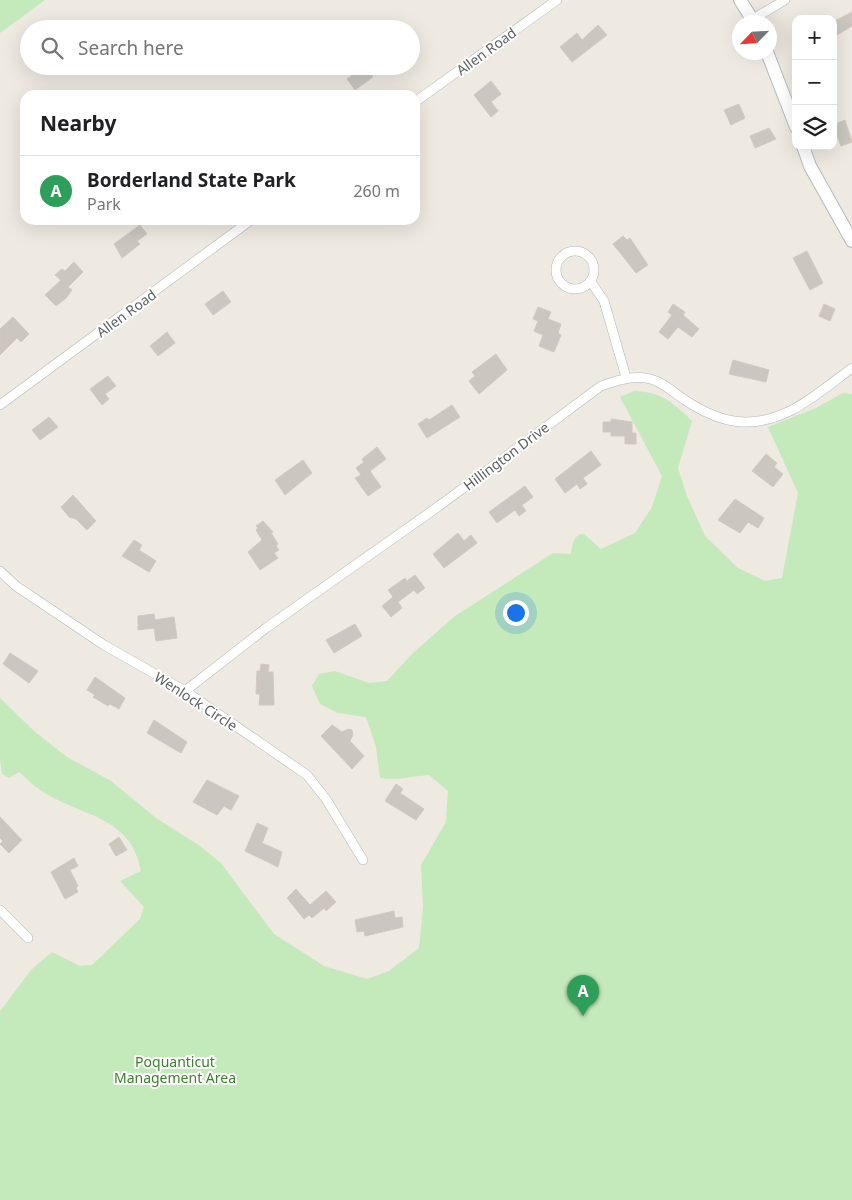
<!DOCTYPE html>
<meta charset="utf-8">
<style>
:root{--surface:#fff;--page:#f6f6f6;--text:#202124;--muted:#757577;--line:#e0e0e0;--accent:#0f766e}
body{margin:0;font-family:"Noto Sans",sans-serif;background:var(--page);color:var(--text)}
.controls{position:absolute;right:15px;top:15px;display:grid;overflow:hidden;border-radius:10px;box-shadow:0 5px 20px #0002}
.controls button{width:45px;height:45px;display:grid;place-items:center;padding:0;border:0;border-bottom:1px solid var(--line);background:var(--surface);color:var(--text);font:25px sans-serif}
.compass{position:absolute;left:732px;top:15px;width:45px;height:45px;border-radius:50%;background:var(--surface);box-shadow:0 5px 20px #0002;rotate:245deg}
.you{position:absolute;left:515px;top:612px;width:18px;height:18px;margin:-12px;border:4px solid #fff;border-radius:50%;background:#1a73e8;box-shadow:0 0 0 8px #1a73e833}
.badge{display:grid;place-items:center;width:32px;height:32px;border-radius:50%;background:var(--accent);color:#fff;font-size:16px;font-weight:700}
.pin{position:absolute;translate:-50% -41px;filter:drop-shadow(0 1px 2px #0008)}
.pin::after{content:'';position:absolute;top:26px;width:18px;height:15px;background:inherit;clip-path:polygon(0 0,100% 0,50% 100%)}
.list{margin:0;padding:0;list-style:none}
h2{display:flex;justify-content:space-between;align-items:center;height:65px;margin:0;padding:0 20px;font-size:21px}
h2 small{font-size:16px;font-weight:400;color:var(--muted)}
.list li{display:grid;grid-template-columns:32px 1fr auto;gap:15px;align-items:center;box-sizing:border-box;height:70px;padding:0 20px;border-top:1px solid var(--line)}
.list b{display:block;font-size:19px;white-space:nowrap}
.list p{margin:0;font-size:16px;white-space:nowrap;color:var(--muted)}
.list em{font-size:16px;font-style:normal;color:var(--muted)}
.icon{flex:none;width:28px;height:28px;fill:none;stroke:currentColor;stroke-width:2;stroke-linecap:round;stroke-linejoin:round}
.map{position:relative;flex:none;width:852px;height:1200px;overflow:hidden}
.search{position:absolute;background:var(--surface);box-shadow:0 5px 20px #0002;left:20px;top:20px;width:400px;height:55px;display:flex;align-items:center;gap:12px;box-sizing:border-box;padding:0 18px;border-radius:28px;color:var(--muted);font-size:19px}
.panel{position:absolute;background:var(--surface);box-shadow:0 5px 20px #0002;left:20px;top:90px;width:400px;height:135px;border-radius:15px}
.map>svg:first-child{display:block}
.green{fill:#c4e9bb}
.building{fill:#cbc6c0;stroke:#d4c9bf}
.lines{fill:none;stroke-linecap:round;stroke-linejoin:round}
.street-casing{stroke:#b2b7ba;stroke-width:10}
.secondary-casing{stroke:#b3b9be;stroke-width:14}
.street{stroke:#fff;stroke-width:9}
.secondary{stroke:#fff;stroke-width:12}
.labels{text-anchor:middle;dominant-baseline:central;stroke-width:4;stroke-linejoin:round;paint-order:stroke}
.street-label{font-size:14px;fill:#5a6064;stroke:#fff}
.park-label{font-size:14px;fill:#3a822b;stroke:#fff}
</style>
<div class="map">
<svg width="852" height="1200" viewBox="0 0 852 1200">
<rect width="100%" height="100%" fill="#eee9e1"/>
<path class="green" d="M 0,0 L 45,0 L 0,33 Z
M 634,391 C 661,392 673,402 692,421 L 678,468 L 687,496 L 705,536 L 738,568 L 765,581 L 782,578 L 798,493 L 768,427 L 816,408 L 843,393 L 852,394 L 852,1200 L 0,1200 L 0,1011 L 31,970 L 52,952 L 80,966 L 92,965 L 140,919 L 144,907 L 120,881 L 141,871 C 132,820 89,817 50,796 C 39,791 28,780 19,772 L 9,778 L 2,774 L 0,759 L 0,698 L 34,731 L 67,757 L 111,781 L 156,818 L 200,846 L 221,863 L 274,934 L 324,966 L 367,979 L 389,971 L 419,948 L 423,907 L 421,865 L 446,822 L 448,791 L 429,775 C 412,776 397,781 380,778 L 376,747 L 366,717 L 338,713 L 320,704 L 312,686 L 319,674 L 335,671 L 369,683 L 387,681 L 412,654 L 455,616 L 553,553 L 571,554 C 572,545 574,533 584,534 L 601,549 L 635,533 L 652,507 L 662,476 L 620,397 Z"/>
<path class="building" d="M 852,12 L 852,26 L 837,35 L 833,22 Z
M 598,25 L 607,35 L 572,62 L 560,47 L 577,33 L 582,40 Z
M 365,66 L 373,77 L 355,90 L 347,79 Z
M 491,81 L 501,94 L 491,102 L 498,111 L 491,117 L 474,95 Z
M 739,104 L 745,118 L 731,125 L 724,110 Z
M 845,120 L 852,142 L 841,146 L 833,125 Z
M 769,128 L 776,139 L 755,148 L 750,136 Z
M 140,225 L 147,234 L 137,241 L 140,244 L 122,258 L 114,244 Z
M 623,236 L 627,240 L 630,238 L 648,265 L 636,273 L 613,244 Z
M 807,251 L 823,283 L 810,290 L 793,258 Z
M 74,262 L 83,272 L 68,287 L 72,290 L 66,298 L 56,306 L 45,295 L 61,280 L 55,275 L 62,269 L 65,271 Z
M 223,291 L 231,302 L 213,315 L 205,304 Z
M 673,304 L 685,312 L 683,315 L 699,329 L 692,337 L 678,327 L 668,339 L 659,332 L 672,315 L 668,312 Z
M 824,304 L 835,309 L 830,321 L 819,316 Z
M 538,307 L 551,312 L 548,319 L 561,324 L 558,333 L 561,335 L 554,352 L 539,346 L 543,335 L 534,331 L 538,321 L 533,319 Z
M 13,317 L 29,334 L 21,342 L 17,338 L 0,355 L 0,329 Z
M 167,332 L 175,343 L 158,356 L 150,346 Z
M 496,354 L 507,370 L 479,394 L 469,381 L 475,376 L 472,372 Z
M 733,360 L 769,370 L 766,382 L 729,374 Z
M 108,376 L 116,386 L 105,394 L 109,399 L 102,405 L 90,389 Z
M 452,405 L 460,417 L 427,438 L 418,424 L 427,418 L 429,420 Z
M 49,417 L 58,427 L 40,440 L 32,430 Z
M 611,419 L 632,422 L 632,433 L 636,433 L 636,444 L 625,444 L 625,436 L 611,436 L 611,432 L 603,432 L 603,422 L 611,422 Z
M 377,447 L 386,459 L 370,471 L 381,487 L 368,496 L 355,478 L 361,475 L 356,468 L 364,462 L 362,459 Z
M 591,451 L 601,465 L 583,478 L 587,484 L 580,489 L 577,484 L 565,493 L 555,479 Z
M 766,454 L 777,463 L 774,467 L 783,474 L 773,487 L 752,471 Z
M 303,460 L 312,473 L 285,495 L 275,480 Z
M 525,486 L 533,497 L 522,505 L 526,511 L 519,516 L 515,510 L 497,523 L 489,512 Z
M 73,495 L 96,521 L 87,530 L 76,519 L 69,517 L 61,507 Z
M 735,499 L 764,518 L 758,528 L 748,522 L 740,533 L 718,520 Z
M 263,521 L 273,532 L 271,533 L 278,544 L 276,546 L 279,550 L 274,553 L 278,558 L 260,570 L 248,552 L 262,540 L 256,530 L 258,528 L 256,526 Z
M 458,533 L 464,541 L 471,535 L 477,543 L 444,568 L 433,554 Z
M 134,540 L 142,545 L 139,550 L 156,561 L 149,572 L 122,556 Z
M 415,575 L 425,588 L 417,594 L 414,590 L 398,602 L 402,608 L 391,617 L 382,606 L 393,597 L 388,590 L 405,578 L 407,581 Z
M 154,614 L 155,620 L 174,617 L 177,638 L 156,641 L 154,628 L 138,630 L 138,616 Z
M 355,624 L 362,636 L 334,653 L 326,640 Z
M 10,653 L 38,671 L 29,683 L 3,664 Z
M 261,664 L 269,665 L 268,672 L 273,672 L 274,705 L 259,705 L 260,694 L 256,694 L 257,671 L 260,671 Z
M 95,677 L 125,698 L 119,709 L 110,704 L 108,706 L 93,697 L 95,695 L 87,690 Z
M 154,720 L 187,742 L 181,753 L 147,733 Z
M 332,725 L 342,732 L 348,729 L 352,730 L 353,735 L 350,741 L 364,756 L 352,769 L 321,736 Z
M 207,780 L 239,796 L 231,810 L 224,806 L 217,815 L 193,802 Z
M 396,784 L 403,789 L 400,793 L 424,809 L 416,820 L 385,801 Z
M 0,817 L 22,840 L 9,853 L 0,844 L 3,841 L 0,838 Z
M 257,823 L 268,828 L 262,843 L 282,852 L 278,867 L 245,851 Z
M 119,837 L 127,850 L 116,856 L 109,844 Z
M 74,858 L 78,866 L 70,870 L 78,886 L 76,888 L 78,892 L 65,899 L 51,872 Z
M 296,889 L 310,905 L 326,891 L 336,902 L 326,911 L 324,908 L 312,918 L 309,915 L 304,919 L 287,898 Z
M 394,911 L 395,918 L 402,917 L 403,927 L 365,936 L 364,931 L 357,932 L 355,920 Z"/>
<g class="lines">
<defs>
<path id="street" d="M 753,19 L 785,0
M 415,102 L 557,0
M556 270a19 19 0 1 1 38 0a19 19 0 1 1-38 0Z
M 591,282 L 604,301 L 626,377
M 0,405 L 251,220
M 0,571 L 16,586 L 104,645 L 185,691 L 307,775 L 326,799 L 363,860
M 185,691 L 266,628 L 439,506 L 601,386 C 619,380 638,373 656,381 C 666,385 676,394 685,400 C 721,424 752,430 792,410 C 813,399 833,382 852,368
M 0,910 L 28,938"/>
<path id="secondary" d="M 740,0 L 754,22
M 767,52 L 796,127
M 803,146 L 810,166 L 852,241"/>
</defs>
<use href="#street" class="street-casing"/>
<use href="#secondary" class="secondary-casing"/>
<use href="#street" class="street"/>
<use href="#secondary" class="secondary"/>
</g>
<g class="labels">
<g class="street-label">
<text transform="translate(486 51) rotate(-36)">Allen Road</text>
<text transform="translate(126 313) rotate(-36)">Allen Road</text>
<text transform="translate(506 456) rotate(-37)">Hillington Drive</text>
<text transform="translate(196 701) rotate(33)">Wenlock Circle</text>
</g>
<g class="park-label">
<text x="175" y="1061">Poquanticut<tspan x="175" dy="16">Management Area</tspan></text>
</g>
</g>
</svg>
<div class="controls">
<button>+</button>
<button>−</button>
<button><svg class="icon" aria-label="layers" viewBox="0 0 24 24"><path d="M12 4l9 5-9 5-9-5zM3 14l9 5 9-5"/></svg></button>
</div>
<svg class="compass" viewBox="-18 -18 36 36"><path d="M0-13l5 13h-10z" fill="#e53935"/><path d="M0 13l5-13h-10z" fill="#757577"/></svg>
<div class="you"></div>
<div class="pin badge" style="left:583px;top:1016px;background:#2e9e5b">A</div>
<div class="search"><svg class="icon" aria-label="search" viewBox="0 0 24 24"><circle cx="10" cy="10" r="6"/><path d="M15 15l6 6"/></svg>Search here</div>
<section class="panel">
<h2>Nearby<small></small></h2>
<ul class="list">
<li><span class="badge" style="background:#2e9e5b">A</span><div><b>Borderland State Park</b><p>Park</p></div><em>260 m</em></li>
</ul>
</section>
</div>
